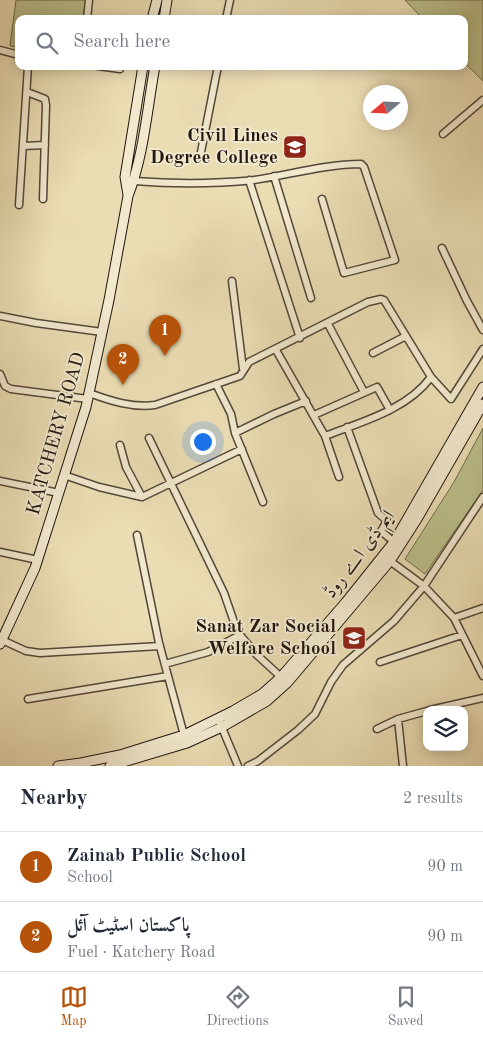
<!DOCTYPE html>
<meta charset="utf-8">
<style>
:root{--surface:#fff;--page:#f6f6f7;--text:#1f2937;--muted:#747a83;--line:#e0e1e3;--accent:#b45309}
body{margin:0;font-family:"Old Standard TT",Amiri,serif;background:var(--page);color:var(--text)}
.controls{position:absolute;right:15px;bottom:15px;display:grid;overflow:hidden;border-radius:10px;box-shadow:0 2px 12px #0003}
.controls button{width:45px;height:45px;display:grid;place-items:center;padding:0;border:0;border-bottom:1px solid var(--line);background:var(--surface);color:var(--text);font:25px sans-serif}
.compass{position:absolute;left:363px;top:85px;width:45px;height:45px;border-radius:50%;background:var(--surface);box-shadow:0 2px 12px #0003;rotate:251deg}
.you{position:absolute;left:202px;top:441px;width:18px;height:18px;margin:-12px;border:4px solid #fff;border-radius:50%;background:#1a73e8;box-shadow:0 0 0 8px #1a73e833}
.badge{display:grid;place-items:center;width:32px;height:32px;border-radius:50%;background:var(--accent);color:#fff;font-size:16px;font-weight:700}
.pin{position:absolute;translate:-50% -41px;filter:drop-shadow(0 1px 2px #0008)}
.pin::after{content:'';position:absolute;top:26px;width:18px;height:15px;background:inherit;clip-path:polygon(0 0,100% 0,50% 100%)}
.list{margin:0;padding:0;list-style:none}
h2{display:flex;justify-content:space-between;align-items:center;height:65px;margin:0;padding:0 20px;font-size:21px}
h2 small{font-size:16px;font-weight:400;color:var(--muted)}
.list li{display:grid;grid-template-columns:32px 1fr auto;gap:15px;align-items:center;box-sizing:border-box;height:70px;padding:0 20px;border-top:1px solid var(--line)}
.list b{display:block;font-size:19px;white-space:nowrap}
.list p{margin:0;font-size:16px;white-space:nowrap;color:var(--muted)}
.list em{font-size:16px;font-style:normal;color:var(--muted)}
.icon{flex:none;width:28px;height:28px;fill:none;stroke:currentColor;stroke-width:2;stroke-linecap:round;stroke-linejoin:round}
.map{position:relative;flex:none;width:483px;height:766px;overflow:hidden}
.search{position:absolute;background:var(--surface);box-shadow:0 2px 12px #0003;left:15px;right:15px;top:15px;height:55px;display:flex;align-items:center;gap:12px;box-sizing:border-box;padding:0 18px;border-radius:10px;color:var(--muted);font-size:19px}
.sheet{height:205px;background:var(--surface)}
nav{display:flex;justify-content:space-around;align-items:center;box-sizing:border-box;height:70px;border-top:1px solid var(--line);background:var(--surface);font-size:14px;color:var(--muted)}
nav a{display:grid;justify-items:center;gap:2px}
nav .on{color:var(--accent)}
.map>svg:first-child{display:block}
.green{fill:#bbbf8a;stroke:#6e6a4d}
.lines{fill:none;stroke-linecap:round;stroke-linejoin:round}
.minor-casing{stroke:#534839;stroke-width:9}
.secondary-casing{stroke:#211610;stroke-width:11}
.minor{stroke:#f1e8ce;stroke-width:6}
.secondary{stroke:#f1e8ce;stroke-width:9}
.labels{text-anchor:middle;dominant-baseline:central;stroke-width:4;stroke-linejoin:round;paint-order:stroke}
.poi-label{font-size:19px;font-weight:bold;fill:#211610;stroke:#f1e8ce;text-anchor:end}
.street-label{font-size:19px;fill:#211610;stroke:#f1e8ce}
</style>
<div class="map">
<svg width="483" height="766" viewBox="0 0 483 766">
<rect width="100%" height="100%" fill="#eadcb3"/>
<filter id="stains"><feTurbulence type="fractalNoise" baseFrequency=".004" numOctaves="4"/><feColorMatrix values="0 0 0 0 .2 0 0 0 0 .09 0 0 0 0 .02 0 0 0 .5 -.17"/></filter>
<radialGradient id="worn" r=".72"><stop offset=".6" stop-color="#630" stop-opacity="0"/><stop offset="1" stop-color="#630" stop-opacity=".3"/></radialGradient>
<path class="green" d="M 16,0 L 87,0 L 84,19 L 19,19 L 19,47 L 10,46 Z
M 405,0 L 483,0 L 483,81 L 464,62 L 464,19 L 423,19 Z
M 483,428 L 483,490 L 425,574 L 405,559 L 454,482 Z"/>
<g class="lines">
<defs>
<path id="minor" d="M 87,19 L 89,0
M 226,19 L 230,0
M 0,50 L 19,55
M 98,66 L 120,69
M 27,92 L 45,99 L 46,105 L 43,199
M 443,134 L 483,100
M 23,146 L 45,145
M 200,157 L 218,66
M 274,176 L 311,298
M 249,180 L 300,338
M 134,181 C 173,184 214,184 254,180 C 289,175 325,164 361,164 L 364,167 L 395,260 L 344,273 L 322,199
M 19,205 L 28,66
M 442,248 L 467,301 L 483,330
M 232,281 L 243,369
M 0,316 L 36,323 L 102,332
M 328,324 L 364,392
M 276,350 L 325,436 L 339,477
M 373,353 L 406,336
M 0,374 L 5,386 L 11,389 L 88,399
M 216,384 L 231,414 L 235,433 L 263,502
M 89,393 C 111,401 132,408 155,405 L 240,376 L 249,362 L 368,302 L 381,299 L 384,300 L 431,377 L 451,399 L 483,349
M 314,415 L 377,387 L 390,410
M 347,427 L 378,513 L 387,521 L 381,531 L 394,542
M 235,433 L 274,414 L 306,401
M 325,436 C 361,422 407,410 431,377
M 149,438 L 224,593 L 234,622 L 240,635 L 257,655 L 281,677
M 120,445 L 126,467 L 142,497
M 64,475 L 99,487 L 142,497 L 242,449
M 0,481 L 59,493
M 137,535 L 159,643 L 184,735
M 0,552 L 38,560
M 390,561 L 424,586 L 454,618 L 483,676
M 454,618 L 483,608
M 2,640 L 26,651 L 40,653 L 160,646
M 380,662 L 462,635
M 165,664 L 208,652 L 240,635
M 28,699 L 168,676
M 430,710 L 483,698
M 398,719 L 403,766
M 220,723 L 238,766
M 377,729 L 398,719 L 427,711
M 248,766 L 258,761 L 298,730 L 315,714 L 331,682 L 343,665 L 394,621 L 424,586 L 483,497"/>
<path id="secondary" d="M 152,19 L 157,0
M 164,19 L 167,0
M 128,195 L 125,177 L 143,66
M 0,644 L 35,568 L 86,407 L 109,300 L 128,196 C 144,155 147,109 155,66
M 58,766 L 81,763 L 120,755 L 184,735 L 233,711 L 262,694 L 281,677 L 346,602 L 394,542 L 483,387
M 110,766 L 187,743 L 222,727 L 267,701 L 287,683 L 390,561 L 417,519 L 483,404"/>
</defs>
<use href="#minor" class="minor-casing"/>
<use href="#secondary" class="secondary-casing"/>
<use href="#minor" class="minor"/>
<use href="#secondary" class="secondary"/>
</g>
<defs>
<symbol id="university-square" viewBox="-11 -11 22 22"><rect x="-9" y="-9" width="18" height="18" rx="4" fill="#8f2418" stroke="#f1e8ce"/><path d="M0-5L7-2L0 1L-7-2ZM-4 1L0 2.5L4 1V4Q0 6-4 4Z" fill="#fff"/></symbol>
<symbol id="school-square" viewBox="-11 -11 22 22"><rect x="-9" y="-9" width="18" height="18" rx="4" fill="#8f2418" stroke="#f1e8ce"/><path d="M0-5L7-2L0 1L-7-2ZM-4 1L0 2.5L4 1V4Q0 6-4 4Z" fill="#fff"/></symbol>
</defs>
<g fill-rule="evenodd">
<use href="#university-square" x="281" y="133" width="28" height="28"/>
<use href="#school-square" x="340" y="624" width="28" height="28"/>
</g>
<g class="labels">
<g class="poi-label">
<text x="278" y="136">Civil Lines<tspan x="278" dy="22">Degree College</tspan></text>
<text x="336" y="627">Sanat Zar Social<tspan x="336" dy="22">Welfare School</tspan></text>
</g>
<g class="street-label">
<text transform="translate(57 434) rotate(-74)">KATCHERY ROAD</text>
<text transform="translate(360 555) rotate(-53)">ایم ڈی اے روڈ</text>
</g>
</g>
<rect width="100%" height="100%" filter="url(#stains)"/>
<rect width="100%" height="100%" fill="url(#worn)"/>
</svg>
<div class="controls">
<button><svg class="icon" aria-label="layers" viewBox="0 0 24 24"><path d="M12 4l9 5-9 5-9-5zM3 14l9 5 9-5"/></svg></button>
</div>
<svg class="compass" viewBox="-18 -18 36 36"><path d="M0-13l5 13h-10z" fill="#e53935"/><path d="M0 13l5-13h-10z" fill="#747a83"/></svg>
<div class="you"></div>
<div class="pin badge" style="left:165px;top:356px">1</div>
<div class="pin badge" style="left:123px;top:385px">2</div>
<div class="search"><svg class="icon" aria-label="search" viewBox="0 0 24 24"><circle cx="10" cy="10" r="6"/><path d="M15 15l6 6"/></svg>Search here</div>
</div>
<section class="sheet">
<h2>Nearby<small>2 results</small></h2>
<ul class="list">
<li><span class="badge">1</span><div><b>Zainab Public School</b><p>School</p></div><em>90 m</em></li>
<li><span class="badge">2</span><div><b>پاکستان اسٹیٹ آئل</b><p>Fuel · Katchery Road</p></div><em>90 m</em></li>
</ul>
</section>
<nav>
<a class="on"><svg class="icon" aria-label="map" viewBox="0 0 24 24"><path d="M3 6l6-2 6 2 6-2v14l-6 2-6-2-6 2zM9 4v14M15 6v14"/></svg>Map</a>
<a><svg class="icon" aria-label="directions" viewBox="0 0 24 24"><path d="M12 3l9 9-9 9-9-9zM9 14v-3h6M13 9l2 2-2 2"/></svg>Directions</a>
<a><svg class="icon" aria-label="saved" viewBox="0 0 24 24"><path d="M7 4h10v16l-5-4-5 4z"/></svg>Saved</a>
</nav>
